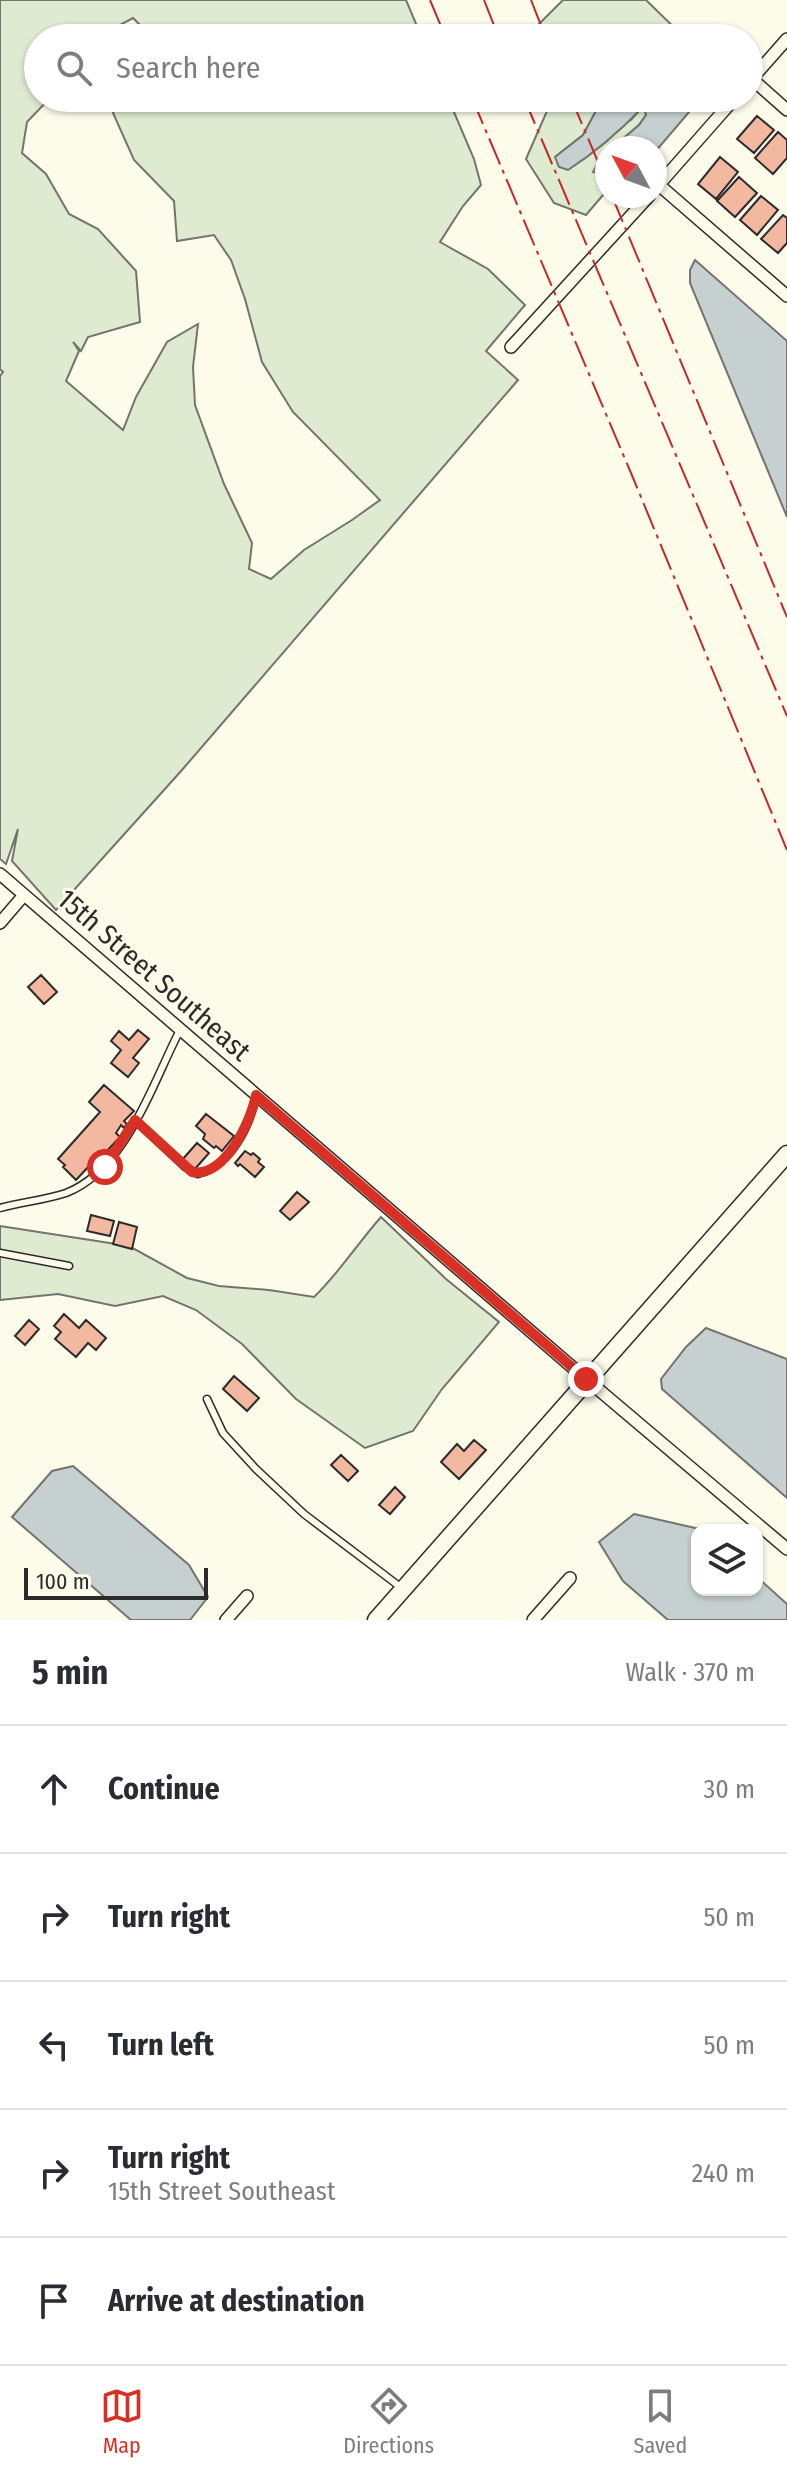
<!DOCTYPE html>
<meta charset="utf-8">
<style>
:root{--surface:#fff;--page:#f2f2f3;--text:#2b2b33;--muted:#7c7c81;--line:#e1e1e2;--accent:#d93025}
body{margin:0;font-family:"Fira Sans Condensed",sans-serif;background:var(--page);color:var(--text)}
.controls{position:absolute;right:24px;bottom:24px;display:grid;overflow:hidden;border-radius:16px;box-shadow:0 2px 6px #0004}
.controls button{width:72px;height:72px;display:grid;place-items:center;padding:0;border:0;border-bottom:2px solid var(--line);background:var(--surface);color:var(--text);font:40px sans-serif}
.compass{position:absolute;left:595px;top:136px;width:72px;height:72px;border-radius:50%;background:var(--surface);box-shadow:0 2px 6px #0004;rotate:311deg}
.scale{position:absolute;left:24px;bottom:20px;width:184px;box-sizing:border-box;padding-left:8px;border:4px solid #2b2b2b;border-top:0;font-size:22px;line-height:28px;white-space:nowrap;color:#2b2b2b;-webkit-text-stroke:6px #fdfbea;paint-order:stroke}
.stop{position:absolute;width:24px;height:24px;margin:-18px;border:6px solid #d93025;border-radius:50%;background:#fff}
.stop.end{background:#d93025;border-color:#fff;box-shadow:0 2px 8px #0008}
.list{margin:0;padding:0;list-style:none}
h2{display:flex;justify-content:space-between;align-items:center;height:104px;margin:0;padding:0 32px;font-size:34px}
h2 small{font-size:26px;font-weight:400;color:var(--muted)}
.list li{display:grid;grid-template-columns:52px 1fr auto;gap:24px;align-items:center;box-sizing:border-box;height:128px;padding:0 32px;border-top:2px solid var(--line)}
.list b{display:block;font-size:30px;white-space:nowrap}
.list p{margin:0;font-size:26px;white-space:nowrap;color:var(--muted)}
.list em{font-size:26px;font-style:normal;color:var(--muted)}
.icon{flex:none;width:44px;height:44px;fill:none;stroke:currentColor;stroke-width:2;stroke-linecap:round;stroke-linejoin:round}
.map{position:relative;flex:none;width:787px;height:1620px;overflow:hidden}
.search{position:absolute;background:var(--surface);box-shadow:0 2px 6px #0004;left:24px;right:24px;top:24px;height:88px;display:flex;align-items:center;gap:20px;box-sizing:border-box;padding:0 28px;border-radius:44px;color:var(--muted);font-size:30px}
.sheet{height:744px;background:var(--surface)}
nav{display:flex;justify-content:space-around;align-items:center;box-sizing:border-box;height:112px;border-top:2px solid var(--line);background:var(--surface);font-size:22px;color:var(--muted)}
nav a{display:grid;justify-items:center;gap:4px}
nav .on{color:var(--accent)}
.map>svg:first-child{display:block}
.green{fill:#deebd1;stroke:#74746e;stroke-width:2}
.water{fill:#c7d0d0;stroke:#74746e;stroke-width:2}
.building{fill:#f2b8a0;stroke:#2b2b2b;stroke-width:2}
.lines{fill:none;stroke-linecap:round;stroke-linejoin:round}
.lane-casing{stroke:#2b2b2b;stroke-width:9}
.street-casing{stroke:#2b2b2b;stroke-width:14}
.secondary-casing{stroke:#2b2b2b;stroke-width:19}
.lane{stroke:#fdfbea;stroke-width:6}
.street{stroke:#fdfbea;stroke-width:11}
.secondary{stroke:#fdfbea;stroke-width:16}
.power{stroke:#c62828;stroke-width:2;stroke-dasharray:28 6 4 6;stroke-linecap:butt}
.route{stroke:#d93025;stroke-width:10}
.labels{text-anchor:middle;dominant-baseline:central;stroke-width:6;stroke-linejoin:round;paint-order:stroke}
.street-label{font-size:28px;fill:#2b2b2b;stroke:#fdfbea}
</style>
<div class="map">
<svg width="787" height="1620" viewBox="0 0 787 1620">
<rect width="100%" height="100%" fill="#fdfbea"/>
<path class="green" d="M 0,0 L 406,0 L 422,38 L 153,38 L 133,18 L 116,27 L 106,38 L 38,38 L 38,98 L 50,98 L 27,122 L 22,153 L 46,174 L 69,214 L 98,229 L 136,271 L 140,322 L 88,337 L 81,351 L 73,342 L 79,351 L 66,381 L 123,430 L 136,397 L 167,342 L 198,324 L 193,367 L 195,405 L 224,484 L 252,543 L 249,569 L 271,579 L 304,550 L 352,520 L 380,500 L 293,412 L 262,362 L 245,299 L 231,260 L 214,235 L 177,241 L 174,201 L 134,160 L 113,113 L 125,98 L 448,98 L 474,159 L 481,185 L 463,206 L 440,242 L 488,269 L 525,305 L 486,351 L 518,380 L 182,770 L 56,910 L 12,861 L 18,829 L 6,864 L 0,859 L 0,376 L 3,372 L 0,369 Z
M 563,0 L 646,0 L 685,38 L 671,38 L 661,29 L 652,38 L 534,38 L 534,29 Z
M 550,98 L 606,98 L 597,109 L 583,135 L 555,157 L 631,120 L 644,105 L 646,115 L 639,125 L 612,148 L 607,148 L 607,153 L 600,159 L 593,172 L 607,175 L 607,194 L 603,195 L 586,215 L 554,203 L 526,159 L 551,102 Z
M 381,1217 L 446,1279 L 499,1322 L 442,1389 L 413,1431 L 365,1448 L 296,1399 L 242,1344 L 196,1310 L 163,1296 L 115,1306 L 58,1294 L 0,1300 L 0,1226 L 129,1246 L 187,1278 L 219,1286 L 269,1290 L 314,1297 C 339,1273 358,1243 381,1217 Z"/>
<path class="water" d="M 606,98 L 651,98 L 653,103 L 660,98 L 701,98 L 655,152 L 655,148 L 612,148 L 639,125 L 646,115 L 644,106 C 621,130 596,152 568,170 L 559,167 L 555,157 L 583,135 L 597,109 Z
M 695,260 L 787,341 L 787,517 L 690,283 L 690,270 Z
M 706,1328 L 787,1359 L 787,1498 L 662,1389 L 661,1379 L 686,1347 Z
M 73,1466 L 189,1565 L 208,1597 L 190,1620 L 131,1620 L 12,1517 L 52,1471 Z
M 634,1514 L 704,1530 L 697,1530 L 697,1590 L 757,1590 L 757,1577 L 787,1604 L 787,1620 L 668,1620 L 623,1581 L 599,1542 Z"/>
<path class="building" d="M 757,116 L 774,130 L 754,153 L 737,139 Z
M 778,132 L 787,140 L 787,158 L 773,174 L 755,158 Z
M 720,157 L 738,172 L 716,199 L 698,184 Z
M 739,177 L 757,193 L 735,217 L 717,201 Z
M 761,196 L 778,210 L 757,235 L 740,220 Z
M 783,215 L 787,218 L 787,243 L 778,253 L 761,239 Z
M 41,975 L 57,992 L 44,1004 L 28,987 Z
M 138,1030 L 149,1039 L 133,1058 L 139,1063 L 128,1077 L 111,1063 L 121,1050 L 111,1041 L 119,1031 L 129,1040 Z
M 104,1085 L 134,1111 L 124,1121 L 127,1124 L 124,1128 L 121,1125 L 116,1133 L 120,1137 L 106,1152 L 104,1150 L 76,1180 L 63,1167 L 65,1165 L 58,1159 L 100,1112 L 89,1102 Z
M 206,1114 L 234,1136 L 222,1151 L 216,1146 L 214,1148 L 203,1139 L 205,1134 L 196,1126 Z
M 197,1143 L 209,1153 L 194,1170 L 182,1160 Z
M 245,1151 L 251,1155 L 253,1153 L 260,1159 L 258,1162 L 264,1167 L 255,1177 L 240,1164 L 238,1166 L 235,1163 Z
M 297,1192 L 309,1202 L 290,1220 L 280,1211 Z
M 91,1215 L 114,1221 L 110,1236 L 87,1231 Z
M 119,1222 L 137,1227 L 132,1249 L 113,1244 Z
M 64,1314 L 79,1328 L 86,1320 L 106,1338 L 96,1350 L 88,1343 L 76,1357 L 55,1339 L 61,1332 L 54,1326 Z
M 29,1320 L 39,1329 L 25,1345 L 15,1336 Z
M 234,1376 L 259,1398 L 247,1411 L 223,1389 Z
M 474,1440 L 486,1450 L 459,1479 L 441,1462 L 457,1444 L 464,1451 Z
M 341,1455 L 358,1471 L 348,1481 L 331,1465 Z
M 395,1487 L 405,1497 L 390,1514 L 379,1505 Z"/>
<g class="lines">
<defs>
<path id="lane" d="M 135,1120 L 185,1167 L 198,1174 C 231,1165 250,1127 256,1095
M 0,1208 C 22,1202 45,1200 66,1193 C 126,1170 153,1082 180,1030
M 0,1253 L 69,1266
M 207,1399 L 223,1433 L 256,1469 L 304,1514 L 403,1589"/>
<path id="street" d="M 752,79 L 787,110
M 749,82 L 787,39
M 659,185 L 787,296
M 655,189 L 735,98
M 511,347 L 649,196
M 0,874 L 586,1379 L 787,1549
M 0,923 L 24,895
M 226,1620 L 247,1596
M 533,1620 L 570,1578"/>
<path id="secondary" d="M 376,1620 L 787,1154"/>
</defs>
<use href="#lane" class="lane-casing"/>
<use href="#street" class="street-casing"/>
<use href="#secondary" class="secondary-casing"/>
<use href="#lane" class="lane"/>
<use href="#street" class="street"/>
<use href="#secondary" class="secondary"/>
<path class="power" d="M 430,0 L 446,38
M 484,0 L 499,38
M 531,0 L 546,38
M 472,98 L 631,473 L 787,850
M 524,98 L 787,716
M 571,98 L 607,183
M 612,196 L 787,617"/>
</g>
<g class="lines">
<path class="route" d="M 105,1167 L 135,1120 L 192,1172 C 225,1178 251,1121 256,1095 L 586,1379"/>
</g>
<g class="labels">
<g class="street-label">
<text transform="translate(154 975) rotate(41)">15th Street Southeast</text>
</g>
</g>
</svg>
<div class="controls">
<button><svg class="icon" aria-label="layers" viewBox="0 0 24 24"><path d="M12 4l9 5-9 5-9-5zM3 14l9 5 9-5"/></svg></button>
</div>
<svg class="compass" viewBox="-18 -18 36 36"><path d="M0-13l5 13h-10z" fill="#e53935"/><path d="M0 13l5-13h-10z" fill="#7c7c81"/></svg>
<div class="scale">100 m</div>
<div class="stop" style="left:105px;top:1167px"></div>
<div class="stop end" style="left:586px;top:1379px"></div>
<div class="search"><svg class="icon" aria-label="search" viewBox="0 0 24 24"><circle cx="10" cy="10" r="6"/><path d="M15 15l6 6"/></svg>Search here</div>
</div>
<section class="sheet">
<h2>5 min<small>Walk · 370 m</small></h2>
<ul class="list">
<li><svg class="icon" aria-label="ahead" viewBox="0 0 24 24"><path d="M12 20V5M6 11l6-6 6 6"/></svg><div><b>Continue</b></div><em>30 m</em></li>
<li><svg class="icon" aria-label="right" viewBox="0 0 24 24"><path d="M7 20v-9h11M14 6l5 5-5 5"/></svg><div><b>Turn right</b></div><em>50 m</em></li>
<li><svg class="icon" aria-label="left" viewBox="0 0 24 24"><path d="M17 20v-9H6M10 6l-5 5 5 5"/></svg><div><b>Turn left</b></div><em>50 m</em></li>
<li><svg class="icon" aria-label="right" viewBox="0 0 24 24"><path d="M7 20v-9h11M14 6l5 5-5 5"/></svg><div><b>Turn right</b><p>15th Street Southeast</p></div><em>240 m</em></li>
<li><svg class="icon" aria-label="arrive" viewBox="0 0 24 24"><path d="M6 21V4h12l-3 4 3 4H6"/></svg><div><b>Arrive at destination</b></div></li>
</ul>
</section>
<nav>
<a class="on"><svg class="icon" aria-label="map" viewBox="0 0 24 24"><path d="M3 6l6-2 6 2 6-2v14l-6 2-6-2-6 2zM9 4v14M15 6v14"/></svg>Map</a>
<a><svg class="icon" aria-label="directions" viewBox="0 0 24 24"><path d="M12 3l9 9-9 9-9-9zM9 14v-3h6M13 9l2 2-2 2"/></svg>Directions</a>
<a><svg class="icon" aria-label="saved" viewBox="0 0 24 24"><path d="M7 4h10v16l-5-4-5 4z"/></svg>Saved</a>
</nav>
